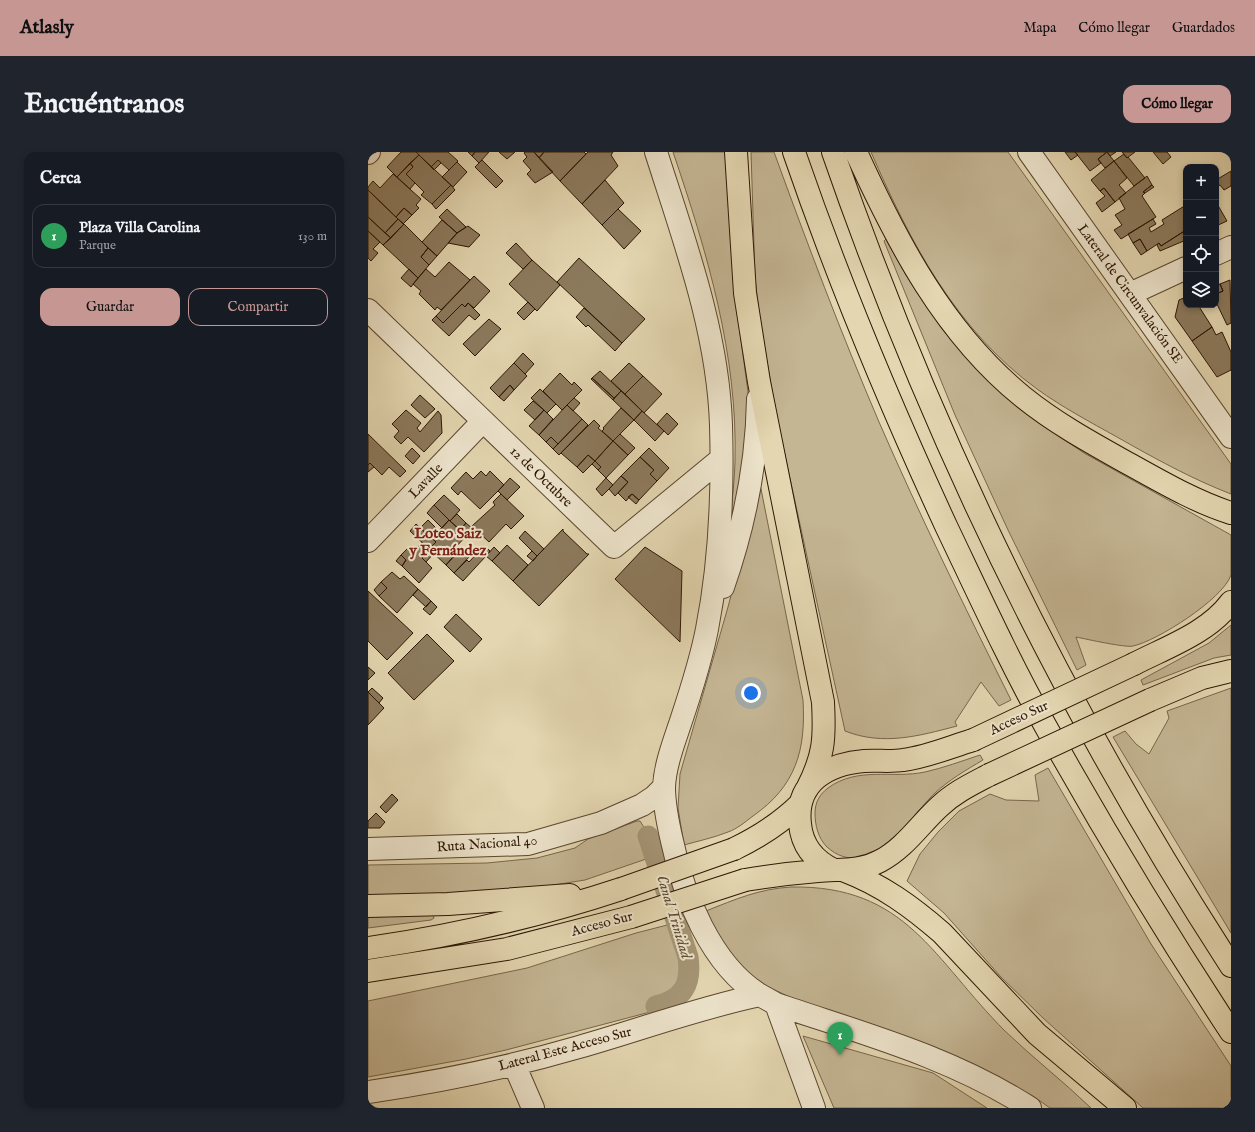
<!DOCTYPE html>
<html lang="es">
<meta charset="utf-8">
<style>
:root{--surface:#171b24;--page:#20242c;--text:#f1f3f6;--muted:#9ea1a6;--line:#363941;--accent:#c59692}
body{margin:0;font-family:"IM FELL English",serif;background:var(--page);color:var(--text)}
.controls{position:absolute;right:12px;top:12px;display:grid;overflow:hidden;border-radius:8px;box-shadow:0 2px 6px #0003}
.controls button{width:36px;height:36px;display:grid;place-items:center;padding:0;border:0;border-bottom:1px solid var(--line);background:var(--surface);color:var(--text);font:20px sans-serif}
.you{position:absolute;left:383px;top:541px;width:14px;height:14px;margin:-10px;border:3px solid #fff;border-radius:50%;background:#1a73e8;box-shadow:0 0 0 6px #1a73e833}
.badge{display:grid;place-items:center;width:26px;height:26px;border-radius:50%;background:var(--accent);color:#fff;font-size:13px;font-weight:700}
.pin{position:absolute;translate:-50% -33px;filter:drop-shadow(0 1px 2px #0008)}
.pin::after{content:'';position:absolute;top:21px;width:14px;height:12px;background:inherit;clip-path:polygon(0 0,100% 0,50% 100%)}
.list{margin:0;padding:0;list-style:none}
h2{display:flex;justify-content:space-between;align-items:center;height:52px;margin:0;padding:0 16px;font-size:17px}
h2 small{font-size:13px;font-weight:400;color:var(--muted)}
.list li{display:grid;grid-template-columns:26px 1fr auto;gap:12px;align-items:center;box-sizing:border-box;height:64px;margin:0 8px 8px;padding:0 8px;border:1px solid var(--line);border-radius:12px}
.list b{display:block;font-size:15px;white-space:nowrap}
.list p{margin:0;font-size:13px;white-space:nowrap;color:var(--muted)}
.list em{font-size:13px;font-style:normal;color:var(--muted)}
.actions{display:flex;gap:8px;padding:12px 16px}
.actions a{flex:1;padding:9px 0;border:1px solid var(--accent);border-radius:12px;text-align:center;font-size:14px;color:var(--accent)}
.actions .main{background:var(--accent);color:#111}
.icon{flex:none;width:22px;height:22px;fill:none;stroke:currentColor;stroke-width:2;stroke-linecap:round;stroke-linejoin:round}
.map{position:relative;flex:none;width:863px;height:956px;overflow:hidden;border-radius:12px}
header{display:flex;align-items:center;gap:24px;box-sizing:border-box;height:56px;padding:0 20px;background:var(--accent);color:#111}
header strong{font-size:19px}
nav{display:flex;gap:22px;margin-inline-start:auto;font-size:14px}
.intro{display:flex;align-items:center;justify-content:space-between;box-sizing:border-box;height:96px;padding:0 24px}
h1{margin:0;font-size:28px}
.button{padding:10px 18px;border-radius:12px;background:var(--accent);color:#111;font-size:14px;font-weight:700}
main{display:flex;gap:24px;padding:0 24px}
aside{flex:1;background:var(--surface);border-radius:12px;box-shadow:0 2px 6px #0003}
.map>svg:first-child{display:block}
.green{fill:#c4b593;stroke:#78664b}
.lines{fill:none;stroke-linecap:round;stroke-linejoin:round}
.canal{stroke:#a59575;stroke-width:21}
.building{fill:#8c7a5d;stroke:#2d1603}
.minor-casing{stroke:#5a462e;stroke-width:24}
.highway-casing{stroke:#2d1603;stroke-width:24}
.minor{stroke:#ede4cc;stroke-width:22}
.highway{stroke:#e3d6b0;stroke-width:22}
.highway-bridge-casing{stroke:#2d1603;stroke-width:24;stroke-linecap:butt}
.highway-bridge{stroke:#e3d6b0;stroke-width:22}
.labels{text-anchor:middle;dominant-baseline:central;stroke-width:4;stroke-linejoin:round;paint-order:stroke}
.street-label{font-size:14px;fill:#2d1603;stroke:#ede4cc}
.neighbourhood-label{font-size:15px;font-weight:bold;fill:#7a1f14;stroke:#ede4cc}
.water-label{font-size:15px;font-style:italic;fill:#5d4931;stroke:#ede4cc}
</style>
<header>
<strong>Atlasly</strong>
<nav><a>Mapa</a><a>Cómo llegar</a><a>Guardados</a></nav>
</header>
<div class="intro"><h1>Encuéntranos</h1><a class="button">Cómo llegar</a></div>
<main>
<aside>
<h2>Cerca<small></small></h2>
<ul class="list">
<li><span class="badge" style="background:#2e9e5b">1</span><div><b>Plaza Villa Carolina</b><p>Parque</p></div><em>130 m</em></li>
</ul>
<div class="actions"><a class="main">Guardar</a><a>Compartir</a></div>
</aside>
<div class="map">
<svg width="863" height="956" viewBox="0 0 863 956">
<rect width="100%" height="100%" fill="#e3d6b0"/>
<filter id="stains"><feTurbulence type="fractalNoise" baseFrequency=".005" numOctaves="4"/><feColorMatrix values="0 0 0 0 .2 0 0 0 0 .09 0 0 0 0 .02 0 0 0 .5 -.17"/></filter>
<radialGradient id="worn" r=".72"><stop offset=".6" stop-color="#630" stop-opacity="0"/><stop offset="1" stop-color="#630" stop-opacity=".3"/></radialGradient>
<path class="green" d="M 305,0 L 358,0 L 371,173 L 382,255 L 378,302 L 357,397 C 362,368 366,339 367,310 C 370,203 339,100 305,0 Z
M 383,0 L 406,0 C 439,91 473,181 511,270 C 552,364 597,456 643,548 L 631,554 L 613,530 L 587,570 L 589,574 C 551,584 515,594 477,579 L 411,276 L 393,177 L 387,126 Z
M 503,0 L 640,0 L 863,312 L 863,342 C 824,327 786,306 749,285 C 722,270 694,255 669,237 C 588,178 542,90 503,0 Z
M 518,87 L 538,123 L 575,178 L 595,200 L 669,269 L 716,301 L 863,383 C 863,393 863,414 863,423 C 855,447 789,489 765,494 C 758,496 718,487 708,485 L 718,513 L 709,518 L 640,378 L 587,263 L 516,89 Z
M 392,332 L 435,548 C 438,598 428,634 385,664 C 377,670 369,677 360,680 C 345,686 330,689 316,693 L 310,656 L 312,622 L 360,455 Z
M 863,473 L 863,503 L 846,506 L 775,533 L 773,528 L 841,491 Z
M 863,536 L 863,781 L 745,585 L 757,579 L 768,592 L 781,602 L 801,566 L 799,559 Z
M 612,603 L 615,608 C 598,618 581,628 567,641 C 542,665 500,732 459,695 C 450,686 447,673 447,661 C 447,650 452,642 460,636 C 490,614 524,627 557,620 C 575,616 594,609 612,603 Z
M 680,616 L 783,792 L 863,914 L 863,956 L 775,956 L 675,866 L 633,825 L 576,761 L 539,729 L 552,702 L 570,680 L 591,659 L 622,642 L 638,648 L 671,649 L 667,623 Z
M 269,669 L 272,669 L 277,677 L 284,705 L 217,728 L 167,736 L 78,743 L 0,743 L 0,713 L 119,711 L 169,706 L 207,696 L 220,687 Z
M 423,735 C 539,733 565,807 637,879 C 665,906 695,929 723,956 L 682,956 L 665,944 L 599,909 L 435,851 L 398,834 L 375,817 L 365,805 L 349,780 L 338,759 C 368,747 391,737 423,735 Z
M 65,762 L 66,766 L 63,768 L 0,776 L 0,763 Z
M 307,771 C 318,809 335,838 285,852 L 286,859 L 138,898 L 98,907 L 0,925 L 0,849 L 159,816 L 268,781 Z
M 435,884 L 565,921 L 619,956 L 466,956 Z"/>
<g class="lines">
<path class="canal" d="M 280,684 L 320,805 C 324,833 315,847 288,854"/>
</g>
<path class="building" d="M 33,0 L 48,0 L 51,3 L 29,25 L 19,15 Z
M 48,0 L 80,0 L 90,9 L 81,18 L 70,8 L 63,15 Z
M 100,0 L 107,0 L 104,4 Z
M 107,0 L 121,0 L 111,11 L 104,4 Z
M 131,0 L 147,0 L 139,7 Z
M 157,0 L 166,0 L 185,20 L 167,31 L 159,22 L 163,18 L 155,9 L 159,5 L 156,1 Z
M 166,0 L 176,0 L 171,6 Z
M 176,0 L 216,0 L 218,2 L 192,29 L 171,6 Z
M 220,0 L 245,0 L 243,3 L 250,14 L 214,52 L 192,29 Z
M 697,0 L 707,0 L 710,3 L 703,8 Z
M 707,0 L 739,0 L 730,7 L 733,11 L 722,19 Z
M 739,0 L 748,0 L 742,4 Z
M 739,0 L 746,9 L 737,16 L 730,7 Z
M 754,0 L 767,0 L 759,6 Z
M 785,0 L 799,0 L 803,5 L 795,12 Z
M 756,2 L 759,6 L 760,5 L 777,26 L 766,34 L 746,9 Z
M 51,3 L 83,33 L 64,52 L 53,43 L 56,40 L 38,22 L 45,15 L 42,11 Z
M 70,8 L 73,11 L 66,18 L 63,15 Z
M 114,8 L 135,29 L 128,36 L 107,15 Z
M 746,9 L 759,26 L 751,33 L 758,41 L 747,50 L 736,36 L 732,39 L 723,28 Z
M 89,10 L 99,20 L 85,35 L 74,25 Z
M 42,11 L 45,15 L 38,22 L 47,31 L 42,37 L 29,25 Z
M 863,19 L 863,34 L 856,38 L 852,33 L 848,35 L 848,28 Z
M 25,22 L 53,47 L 48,53 L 51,56 L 44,63 L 36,56 L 28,65 L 0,38 L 0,35 L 5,29 L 12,36 Z
M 779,24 L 784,33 L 775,40 L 777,41 L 774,44 L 788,65 L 753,87 L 746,78 L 754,73 L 747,63 L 757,57 L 751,46 Z
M 237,28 L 256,51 L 234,73 L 214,52 Z
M 83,33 L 87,38 L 68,57 L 64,52 Z
M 784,33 L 786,35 L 777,41 L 775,40 Z
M 736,36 L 747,50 L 734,60 L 728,51 L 737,44 L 732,39 Z
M 0,38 L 30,67 L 17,81 L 0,65 Z
M 848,50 L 859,69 L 848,74 Z
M 818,53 L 818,78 L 793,94 L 791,91 L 779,99 L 772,87 L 765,91 L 760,82 L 785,67 L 788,72 L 781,76 L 783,80 L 796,72 L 794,68 Z
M 36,56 L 44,63 L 35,72 L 28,65 Z
M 79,57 L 98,75 L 89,81 L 71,65 Z
M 250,57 L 273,79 L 256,97 L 234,73 Z
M 0,65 L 23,86 L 15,93 L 0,79 Z
M 30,67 L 36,72 L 23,86 L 17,81 Z
M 74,68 L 89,81 L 69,104 L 54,90 Z
M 36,72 L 60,96 L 53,105 L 61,113 L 50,126 L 15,93 Z
M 100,74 L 112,83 L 101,95 L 80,91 L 89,81 Z
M 818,78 L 818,88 L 792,99 L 789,93 L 791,91 L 793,94 Z
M 0,79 L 12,90 L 5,97 L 10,101 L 3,109 L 0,106 Z
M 772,87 L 779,99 L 773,103 L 765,91 Z
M 148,91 L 164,108 L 155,117 L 138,101 Z
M 60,96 L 69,104 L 61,113 L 53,105 Z
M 211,106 L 277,167 L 254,191 L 189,130 Z
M 164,108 L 192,133 L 169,159 L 141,132 Z
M 81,110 L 102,128 L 73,158 L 69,155 L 67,158 L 51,142 L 53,139 L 45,132 L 58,117 L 67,125 Z
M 41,117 L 50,126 L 43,135 L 33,126 Z
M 106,124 L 122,139 L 106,156 L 100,151 L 97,155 L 94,152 L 75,171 L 68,164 Z
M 862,128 L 863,171 L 859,173 L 848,150 L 848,142 L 855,139 L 852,132 Z
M 852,132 L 855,139 L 848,142 L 848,134 Z
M 818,145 L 818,153 L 830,153 L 844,175 L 824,189 L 807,165 L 811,148 Z
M 160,150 L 167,157 L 156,168 L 149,161 Z
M 100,151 L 112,163 L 107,168 L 101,163 L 81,184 L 64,168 L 68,164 L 75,171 L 94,152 L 97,155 Z
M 216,156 L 254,191 L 247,199 L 220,173 L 218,175 L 208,165 Z
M 121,167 L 133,177 L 107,204 L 95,192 Z
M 844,175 L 848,183 L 854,180 L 863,200 L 863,218 L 849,225 L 824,189 Z
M 155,201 L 166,212 L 157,222 L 146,211 Z
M 146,211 L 159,224 L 146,238 L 142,233 L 131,245 L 122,236 Z
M 261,211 L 275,224 L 257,242 L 243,229 Z
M 232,219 L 253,239 L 246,246 L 224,226 Z
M 192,221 L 204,233 L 206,230 L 214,238 L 194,258 L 175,239 Z
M 275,224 L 294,242 L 276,261 L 257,242 Z
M 224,226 L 246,246 L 245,248 L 223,227 Z
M 142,233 L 146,238 L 136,249 L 131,245 Z
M 172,237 L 188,252 L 179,261 L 163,246 Z
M 253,239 L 274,259 L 266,268 L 245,248 Z
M 52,243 L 67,257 L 57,266 L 43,253 Z
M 206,246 L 212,251 L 205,259 L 199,253 Z
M 165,249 L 176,258 L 167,268 L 156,258 Z
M 199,253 L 214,267 L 190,292 L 183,285 L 178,290 L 171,283 Z
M 253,256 L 266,268 L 245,289 L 234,279 L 236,277 L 235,276 Z
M 38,258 L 53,271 L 49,276 L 52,280 L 70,259 L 73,263 L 74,281 L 56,300 L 40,285 L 33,292 L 26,285 L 31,279 L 24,272 Z
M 176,258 L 185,267 L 171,283 L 161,274 Z
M 274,259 L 296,279 L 287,289 L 266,268 Z
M 299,261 L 310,272 L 300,283 L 289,272 Z
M 214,267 L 220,273 L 191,303 L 185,297 Z
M 226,268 L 232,274 L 230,276 L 245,289 L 227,309 L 220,303 L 209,315 L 193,301 Z
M 0,282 L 38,319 L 32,325 L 21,315 L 14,323 L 2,311 L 0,313 Z
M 252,282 L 267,296 L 260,303 L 245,289 Z
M 183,285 L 190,292 L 185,297 L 178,290 Z
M 245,289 L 260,303 L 238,326 L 230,318 L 233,315 L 227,309 Z
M 44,296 L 52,304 L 45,312 L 37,304 Z
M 281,296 L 301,316 L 289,329 L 282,322 L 286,318 L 272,305 Z
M 220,303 L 227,309 L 215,321 L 209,315 Z
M 272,305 L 286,318 L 282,322 L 289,329 L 271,348 L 264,342 L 258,349 L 250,341 L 260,330 L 253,324 Z
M 227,309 L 233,315 L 230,318 L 224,312 Z
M 2,311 L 6,315 L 0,320 L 0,313 Z
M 113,319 L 118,324 L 122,319 L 136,333 L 112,357 L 93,339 L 90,343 L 83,336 L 98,320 L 105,327 Z
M 253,324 L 260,330 L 247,344 L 241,337 Z
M 142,326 L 152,335 L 139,348 L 130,339 Z
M 238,326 L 245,333 L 234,344 L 228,337 Z
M 133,342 L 156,364 L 143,377 L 138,372 L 121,390 L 104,374 L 127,353 L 125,350 Z
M 264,342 L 271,348 L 268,352 L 260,345 Z
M 76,343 L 92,358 L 82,369 L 66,353 Z
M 66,353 L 81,368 L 74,376 L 59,361 Z
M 89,362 L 98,371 L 92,378 L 82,369 Z
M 60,368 L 68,376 L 61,384 L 52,376 Z
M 81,368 L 98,384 L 86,397 L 89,400 L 78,413 L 61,397 L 68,390 L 64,386 Z
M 98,371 L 105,377 L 98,384 L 92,378 Z
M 48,372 L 68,390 L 61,397 L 42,379 Z
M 195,377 L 195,379 L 219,402 L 221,402 L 171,454 L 145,429 Z
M 157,379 L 176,397 L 169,404 L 151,386 Z
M 54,390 L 61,398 L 54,406 L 64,416 L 51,431 L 34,414 L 38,408 L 33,403 L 42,394 L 47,398 Z
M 139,393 L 160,413 L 145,429 L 124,409 Z
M 126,395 L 132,401 L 124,409 L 118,404 Z
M 277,395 L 314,419 L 312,490 L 247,427 Z
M 94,396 L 102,404 L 86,421 L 78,413 Z
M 119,396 L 122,399 L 118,404 L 115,401 Z
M 61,398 L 66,401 L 58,410 L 54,406 Z
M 112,398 L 118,404 L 95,429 L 86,421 L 99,408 L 101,410 Z
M 164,399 L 169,404 L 165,409 L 159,404 Z
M 33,403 L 38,408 L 34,414 L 28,409 Z
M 24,420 L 32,427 L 36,424 L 50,437 L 29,461 L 11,444 L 19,436 L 13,430 Z
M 13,430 L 19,436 L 11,444 L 6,438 Z
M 50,437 L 63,449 L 58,455 L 45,443 Z
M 0,439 L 45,481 L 19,508 L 0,489 Z
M 63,449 L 69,455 L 62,463 L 55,457 Z
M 88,462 L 114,487 L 102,500 L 76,475 Z
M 59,482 L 86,509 L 46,548 L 20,521 Z
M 0,515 L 7,521 L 0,528 Z
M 4,536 L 15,546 L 11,551 L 0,540 Z
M 0,540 L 16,556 L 0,573 Z
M 24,642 L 30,648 L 18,661 L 12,655 Z
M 8,661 L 17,670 L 12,676 L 0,676 L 0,669 Z"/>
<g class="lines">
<defs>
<path id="minor" d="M 288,0 C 316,88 350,179 353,273 C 355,341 352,411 339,477 C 333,508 323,539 313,569 C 306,590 297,613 296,635 C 296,653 300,672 304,689 C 315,742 343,813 392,843 C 397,846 403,849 408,852 C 496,882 583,905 662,956
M 661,0 L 863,285
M 0,1 L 1,0
M 848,102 L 863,95
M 762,142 L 818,116
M 0,158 L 246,395 L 353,307
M 0,389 L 115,269
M 355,435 C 376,375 389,311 390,247
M 0,697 L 160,692 L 233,671 L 274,653 L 286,645 L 296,635
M 408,852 L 446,956
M 146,912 L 165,956
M 0,940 C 71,930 142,915 211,895 C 271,878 330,856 392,843"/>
<path id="highway" d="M 368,0 L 377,141 L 391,230 L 455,550 C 457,587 456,604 439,637
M 426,0 C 470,128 522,253 579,376 C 611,443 642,511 678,575 C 736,679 798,781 863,880
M 465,0 C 564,286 699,561 863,814
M 488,0 C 529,90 576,181 655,245 C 686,270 720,289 754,308 C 789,327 825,349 863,361
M 766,512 C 799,495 840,481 863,450
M 782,548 L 834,526 L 863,519
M 366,697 C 391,685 413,671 433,651
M 466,718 C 447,709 434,694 432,672 C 427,631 459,612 496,609 C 509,608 522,610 535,608 C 559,605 582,595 605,588
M 477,719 C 514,733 544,755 574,781 L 669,882 L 757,956
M 377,728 C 401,724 425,721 450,719 C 472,717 491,720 512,709 C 537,696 552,672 572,654 C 587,640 604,632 621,623
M 0,754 L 80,752 L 202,743
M 0,796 C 86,784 171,764 253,737
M 0,819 L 139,797 L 263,765"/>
</defs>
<use href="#minor" class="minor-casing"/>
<use href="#highway" class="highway-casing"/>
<use href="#minor" class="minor"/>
<use href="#highway" class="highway"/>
<defs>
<path id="highway-bridge" d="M 605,588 L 766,512
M 621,623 L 782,548
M 253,737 L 366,697
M 263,765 L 377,728"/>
</defs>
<use href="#highway-bridge" class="highway-bridge-casing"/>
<use href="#highway-bridge" class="highway-bridge"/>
</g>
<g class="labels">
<g class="street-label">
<text transform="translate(762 142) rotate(54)">Lateral de Circunvalación SE</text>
<text transform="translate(173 325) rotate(44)">12 de Octubre</text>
<text transform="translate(58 329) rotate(-46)">Lavalle</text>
<text transform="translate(651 566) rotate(-25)">Acceso Sur</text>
<text transform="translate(119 692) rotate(-4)">Ruta Nacional 40</text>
<text transform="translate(234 772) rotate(-15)">Acceso Sur</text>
<text transform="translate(197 897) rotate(-15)">Lateral Este Acceso Sur</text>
</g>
<g class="neighbourhood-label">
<text x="80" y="381">Loteo Saiz<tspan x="80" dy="17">y Fernández</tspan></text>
</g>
<g class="water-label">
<text transform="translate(306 765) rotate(73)">Canal Trinidad</text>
</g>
</g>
<rect width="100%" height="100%" filter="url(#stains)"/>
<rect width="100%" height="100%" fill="url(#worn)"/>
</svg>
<div class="controls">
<button>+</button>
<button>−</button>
<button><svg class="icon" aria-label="locate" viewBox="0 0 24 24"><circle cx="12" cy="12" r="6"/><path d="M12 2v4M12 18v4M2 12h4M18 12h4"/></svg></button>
<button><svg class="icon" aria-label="layers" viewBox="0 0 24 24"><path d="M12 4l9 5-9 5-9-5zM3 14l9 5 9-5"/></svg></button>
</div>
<div class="you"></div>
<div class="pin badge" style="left:472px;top:903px;background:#2e9e5b">1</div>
</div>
</main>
